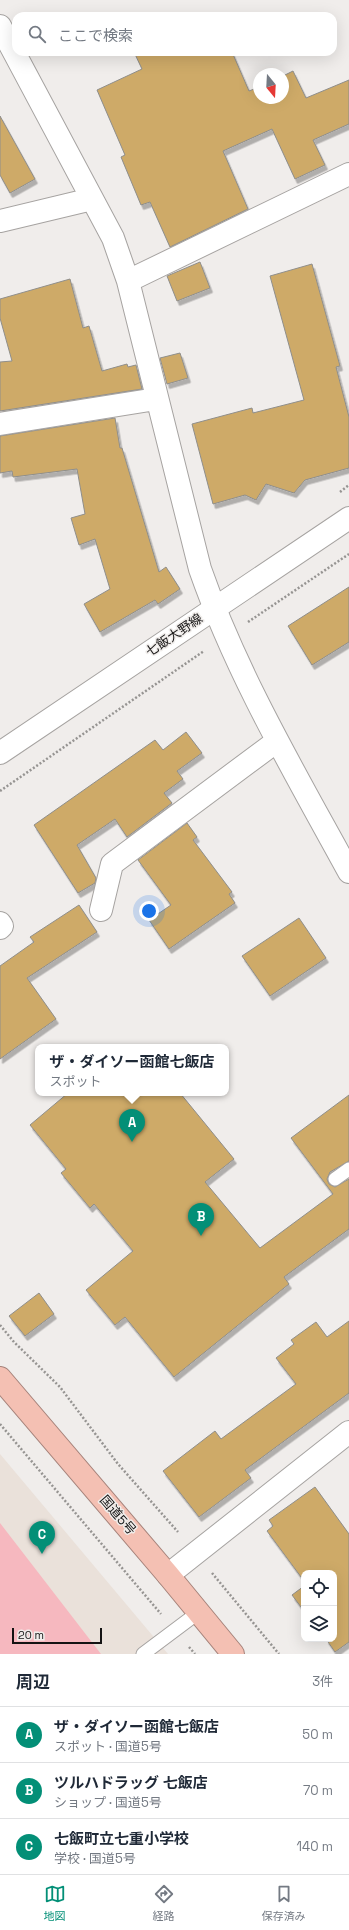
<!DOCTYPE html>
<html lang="ja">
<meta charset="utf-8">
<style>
:root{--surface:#fff;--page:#f6f6f7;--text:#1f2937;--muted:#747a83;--line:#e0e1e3;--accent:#038f77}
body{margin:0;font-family:"Space Grotesk","Noto Sans JP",sans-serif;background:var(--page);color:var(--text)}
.controls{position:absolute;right:12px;bottom:12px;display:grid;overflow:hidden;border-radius:8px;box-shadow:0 4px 16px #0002}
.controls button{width:36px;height:36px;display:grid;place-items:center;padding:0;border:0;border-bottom:1px solid var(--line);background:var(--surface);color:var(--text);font:20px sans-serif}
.compass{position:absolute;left:253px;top:68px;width:36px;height:36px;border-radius:50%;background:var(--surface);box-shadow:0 4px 16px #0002;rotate:162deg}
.scale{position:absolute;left:12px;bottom:10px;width:90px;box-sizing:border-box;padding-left:4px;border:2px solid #141313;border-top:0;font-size:11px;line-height:14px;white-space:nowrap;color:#141313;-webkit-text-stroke:3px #f0edeb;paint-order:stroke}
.you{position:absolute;left:149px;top:911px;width:14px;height:14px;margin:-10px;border:3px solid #fff;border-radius:50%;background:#1a73e8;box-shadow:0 0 0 6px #1a73e833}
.badge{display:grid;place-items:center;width:26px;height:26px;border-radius:50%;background:var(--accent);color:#fff;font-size:13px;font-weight:700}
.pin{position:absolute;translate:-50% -33px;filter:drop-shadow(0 1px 2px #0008)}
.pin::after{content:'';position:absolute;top:21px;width:14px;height:12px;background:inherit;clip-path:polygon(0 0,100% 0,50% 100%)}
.popup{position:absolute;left:35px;top:1044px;width:194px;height:52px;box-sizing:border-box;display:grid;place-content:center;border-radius:8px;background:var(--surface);filter:drop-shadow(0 1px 3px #0005);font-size:13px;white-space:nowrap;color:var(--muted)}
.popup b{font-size:15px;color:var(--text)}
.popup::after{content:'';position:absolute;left:50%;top:100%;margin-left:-8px;border:8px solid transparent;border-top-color:var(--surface)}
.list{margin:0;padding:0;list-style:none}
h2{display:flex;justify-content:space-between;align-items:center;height:52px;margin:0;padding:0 16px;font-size:17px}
h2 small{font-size:13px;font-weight:400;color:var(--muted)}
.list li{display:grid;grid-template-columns:26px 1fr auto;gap:12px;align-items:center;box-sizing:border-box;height:56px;padding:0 16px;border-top:1px solid var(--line)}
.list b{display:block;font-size:15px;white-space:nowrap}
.list p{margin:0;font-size:13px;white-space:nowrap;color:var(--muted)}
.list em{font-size:13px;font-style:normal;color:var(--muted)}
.icon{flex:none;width:22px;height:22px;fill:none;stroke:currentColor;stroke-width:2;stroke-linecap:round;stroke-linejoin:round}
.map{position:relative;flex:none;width:349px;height:1654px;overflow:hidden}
.search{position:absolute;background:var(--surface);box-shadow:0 4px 16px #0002;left:12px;right:12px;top:12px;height:44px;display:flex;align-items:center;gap:10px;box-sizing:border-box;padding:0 14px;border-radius:12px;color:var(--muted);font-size:15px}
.sheet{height:220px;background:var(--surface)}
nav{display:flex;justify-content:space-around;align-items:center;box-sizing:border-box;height:56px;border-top:1px solid var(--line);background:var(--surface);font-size:11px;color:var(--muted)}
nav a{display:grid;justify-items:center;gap:2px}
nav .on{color:var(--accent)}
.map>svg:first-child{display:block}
.built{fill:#eae1da}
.green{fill:#f6b8bf}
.building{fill:#ceaa67;stroke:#8f8e8b;filter:url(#shadow)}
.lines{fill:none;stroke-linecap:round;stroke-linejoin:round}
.lane-casing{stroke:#a6a3a1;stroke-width:15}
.street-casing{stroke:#a6a3a1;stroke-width:24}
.secondary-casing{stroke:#a6a3a1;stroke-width:24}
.highway-casing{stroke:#a6837b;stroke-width:24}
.path{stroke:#969492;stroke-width:2.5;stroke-dasharray:2 2;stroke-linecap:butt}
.lane{stroke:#fff;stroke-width:13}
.street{stroke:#fff;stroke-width:22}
.secondary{stroke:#fff;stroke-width:22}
.highway{stroke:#f4c0b3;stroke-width:22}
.labels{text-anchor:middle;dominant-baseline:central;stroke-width:3;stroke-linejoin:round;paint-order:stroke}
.street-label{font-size:13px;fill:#141313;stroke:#f0edeb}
</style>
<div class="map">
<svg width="349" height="1654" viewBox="0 0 349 1654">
<defs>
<filter id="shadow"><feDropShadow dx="2.5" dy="4.5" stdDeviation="0" flood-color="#0004"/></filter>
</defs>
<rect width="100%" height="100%" fill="#f0edeb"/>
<path class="built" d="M 0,1454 L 168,1654 L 0,1654 Z"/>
<path class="green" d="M 0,1523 L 101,1654 L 0,1654 Z"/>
<path class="building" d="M 134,52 L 232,52 L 249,91 L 259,87 L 259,98 L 283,98 L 283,76 L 293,71 L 306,98 L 349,80 L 349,124 L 313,140 L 325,165 L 295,179 L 272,129 L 223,151 L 248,209 L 170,247 L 150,202 L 141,205 L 121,157 L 125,155 L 97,90 L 142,69 Z
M 0,116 L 35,179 L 10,193 L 0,175 Z
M 200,262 L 210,288 L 177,301 L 167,276 Z
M 312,264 L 340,366 L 336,367 L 349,417 L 349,468 L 305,480 L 294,493 L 266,484 L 256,500 L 245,495 L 213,504 L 192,424 L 252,408 L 253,413 L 304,400 L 270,276 Z
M 70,279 L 83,328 L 89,326 L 102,371 L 127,364 L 128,367 L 136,365 L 142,389 L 0,411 L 0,362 L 12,361 L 0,318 L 0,299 Z
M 180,353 L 188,378 L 167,384 L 160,358 Z
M 115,418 L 120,448 L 122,448 L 159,572 L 166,567 L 180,589 L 158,604 L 155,600 L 100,632 L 84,604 L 110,589 L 95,539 L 79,545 L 71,518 L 85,514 L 77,469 L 13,477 L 12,471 L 0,473 L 0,436 Z
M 349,587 L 349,642 L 312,665 L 288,626 Z
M 186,732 L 202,753 L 177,771 L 183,779 L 164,793 L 172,803 L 127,837 L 115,819 L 77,845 L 96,878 L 95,883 L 78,893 L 34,825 L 155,740 L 163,750 Z
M 187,823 L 197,837 L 193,840 L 232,892 L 229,894 L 235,903 L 169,949 L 149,920 L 171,905 L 138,860 Z
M 79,905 L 97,932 L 27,978 L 56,1019 L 0,1059 L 0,966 L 34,942 L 30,937 Z
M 299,918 L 326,958 L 270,996 L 242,956 Z
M 68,1093 L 180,1093 L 234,1159 L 205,1182 L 260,1248 L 333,1194 L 291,1138 L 349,1095 L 349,1161 L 330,1172 L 327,1179 L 329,1184 L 335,1187 L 349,1179 L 349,1229 L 284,1277 L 289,1284 L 174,1377 L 125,1317 L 115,1325 L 86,1290 L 133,1251 L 94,1204 L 90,1208 L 61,1173 L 66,1169 L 30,1125 Z
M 39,1293 L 54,1314 L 25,1336 L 9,1316 Z
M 349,1321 L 349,1393 L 245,1470 L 251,1478 L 199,1517 L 163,1471 L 215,1431 L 221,1439 L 296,1384 L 276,1358 L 294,1344 L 291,1340 L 316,1322 L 327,1337 Z
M 315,1487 L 349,1534 L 349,1642 L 335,1652 L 326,1639 L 334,1639 L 334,1573 L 304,1573 L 304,1581 L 267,1531 L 273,1526 L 269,1520 Z
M 304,1586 L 304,1611 L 292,1595 Z"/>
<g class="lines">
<defs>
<path id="lane" d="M 335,1179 L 349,1169
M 143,1654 L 199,1612"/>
<path id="street" d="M 0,26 L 113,238 L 128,281 L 200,569 C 237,675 295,773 349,872
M 0,221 L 92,199
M 128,281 L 349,174
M 0,424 L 156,399
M 101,910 L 112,864 L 277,741
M 0,923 L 2,926 L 0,928
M 168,1575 L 349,1432"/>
<path id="secondary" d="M 0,753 L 349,518"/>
<path id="highway" d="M 0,1378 L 168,1575 L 233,1654"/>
</defs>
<use href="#lane" class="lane-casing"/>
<use href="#street" class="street-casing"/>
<use href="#secondary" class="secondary-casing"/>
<use href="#highway" class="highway-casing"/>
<path class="path" d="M 340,492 L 349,485
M 248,622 L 349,554
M 0,791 L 204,651
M 0,1325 L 14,1342 L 60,1387 L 118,1464 L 178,1532
M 0,1424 L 161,1614
M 212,1573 L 279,1654
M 189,1647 L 195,1654"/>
<use href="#lane" class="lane"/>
<use href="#street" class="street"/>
<use href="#secondary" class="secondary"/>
<use href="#highway" class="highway"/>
</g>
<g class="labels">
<g class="street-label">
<text transform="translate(174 635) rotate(-34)">七飯大野線</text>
<text transform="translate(118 1515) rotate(49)">国道5号</text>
</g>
</g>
</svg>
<div class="controls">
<button><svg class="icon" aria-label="locate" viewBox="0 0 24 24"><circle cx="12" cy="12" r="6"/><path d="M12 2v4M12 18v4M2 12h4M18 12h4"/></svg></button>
<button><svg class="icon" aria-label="layers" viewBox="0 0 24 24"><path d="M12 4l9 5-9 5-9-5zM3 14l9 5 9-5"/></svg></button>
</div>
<svg class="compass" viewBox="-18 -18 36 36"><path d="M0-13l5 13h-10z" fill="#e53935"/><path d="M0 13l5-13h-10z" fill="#747a83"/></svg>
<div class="scale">20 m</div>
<div class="you"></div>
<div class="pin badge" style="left:132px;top:1142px">A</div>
<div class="popup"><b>ザ・ダイソー函館七飯店</b>スポット</div>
<div class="pin badge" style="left:201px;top:1236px">B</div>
<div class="pin badge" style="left:42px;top:1554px">C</div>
<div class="search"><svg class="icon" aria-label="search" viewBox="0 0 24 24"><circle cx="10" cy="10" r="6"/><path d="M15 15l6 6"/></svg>ここで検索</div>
</div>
<section class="sheet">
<h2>周辺<small>3件</small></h2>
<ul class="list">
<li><span class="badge">A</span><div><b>ザ・ダイソー函館七飯店</b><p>スポット · 国道5号</p></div><em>50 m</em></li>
<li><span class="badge">B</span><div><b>ツルハドラッグ 七飯店</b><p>ショップ · 国道5号</p></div><em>70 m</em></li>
<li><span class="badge">C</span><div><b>七飯町立七重小学校</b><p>学校 · 国道5号</p></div><em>140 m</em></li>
</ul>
</section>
<nav>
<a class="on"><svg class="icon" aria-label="map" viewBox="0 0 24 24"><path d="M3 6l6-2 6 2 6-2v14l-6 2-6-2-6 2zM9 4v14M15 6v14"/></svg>地図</a>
<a><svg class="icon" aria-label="directions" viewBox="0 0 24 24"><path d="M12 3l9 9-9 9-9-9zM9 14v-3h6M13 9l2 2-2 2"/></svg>経路</a>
<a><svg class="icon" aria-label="saved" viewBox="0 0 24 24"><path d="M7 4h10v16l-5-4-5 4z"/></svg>保存済み</a>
</nav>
